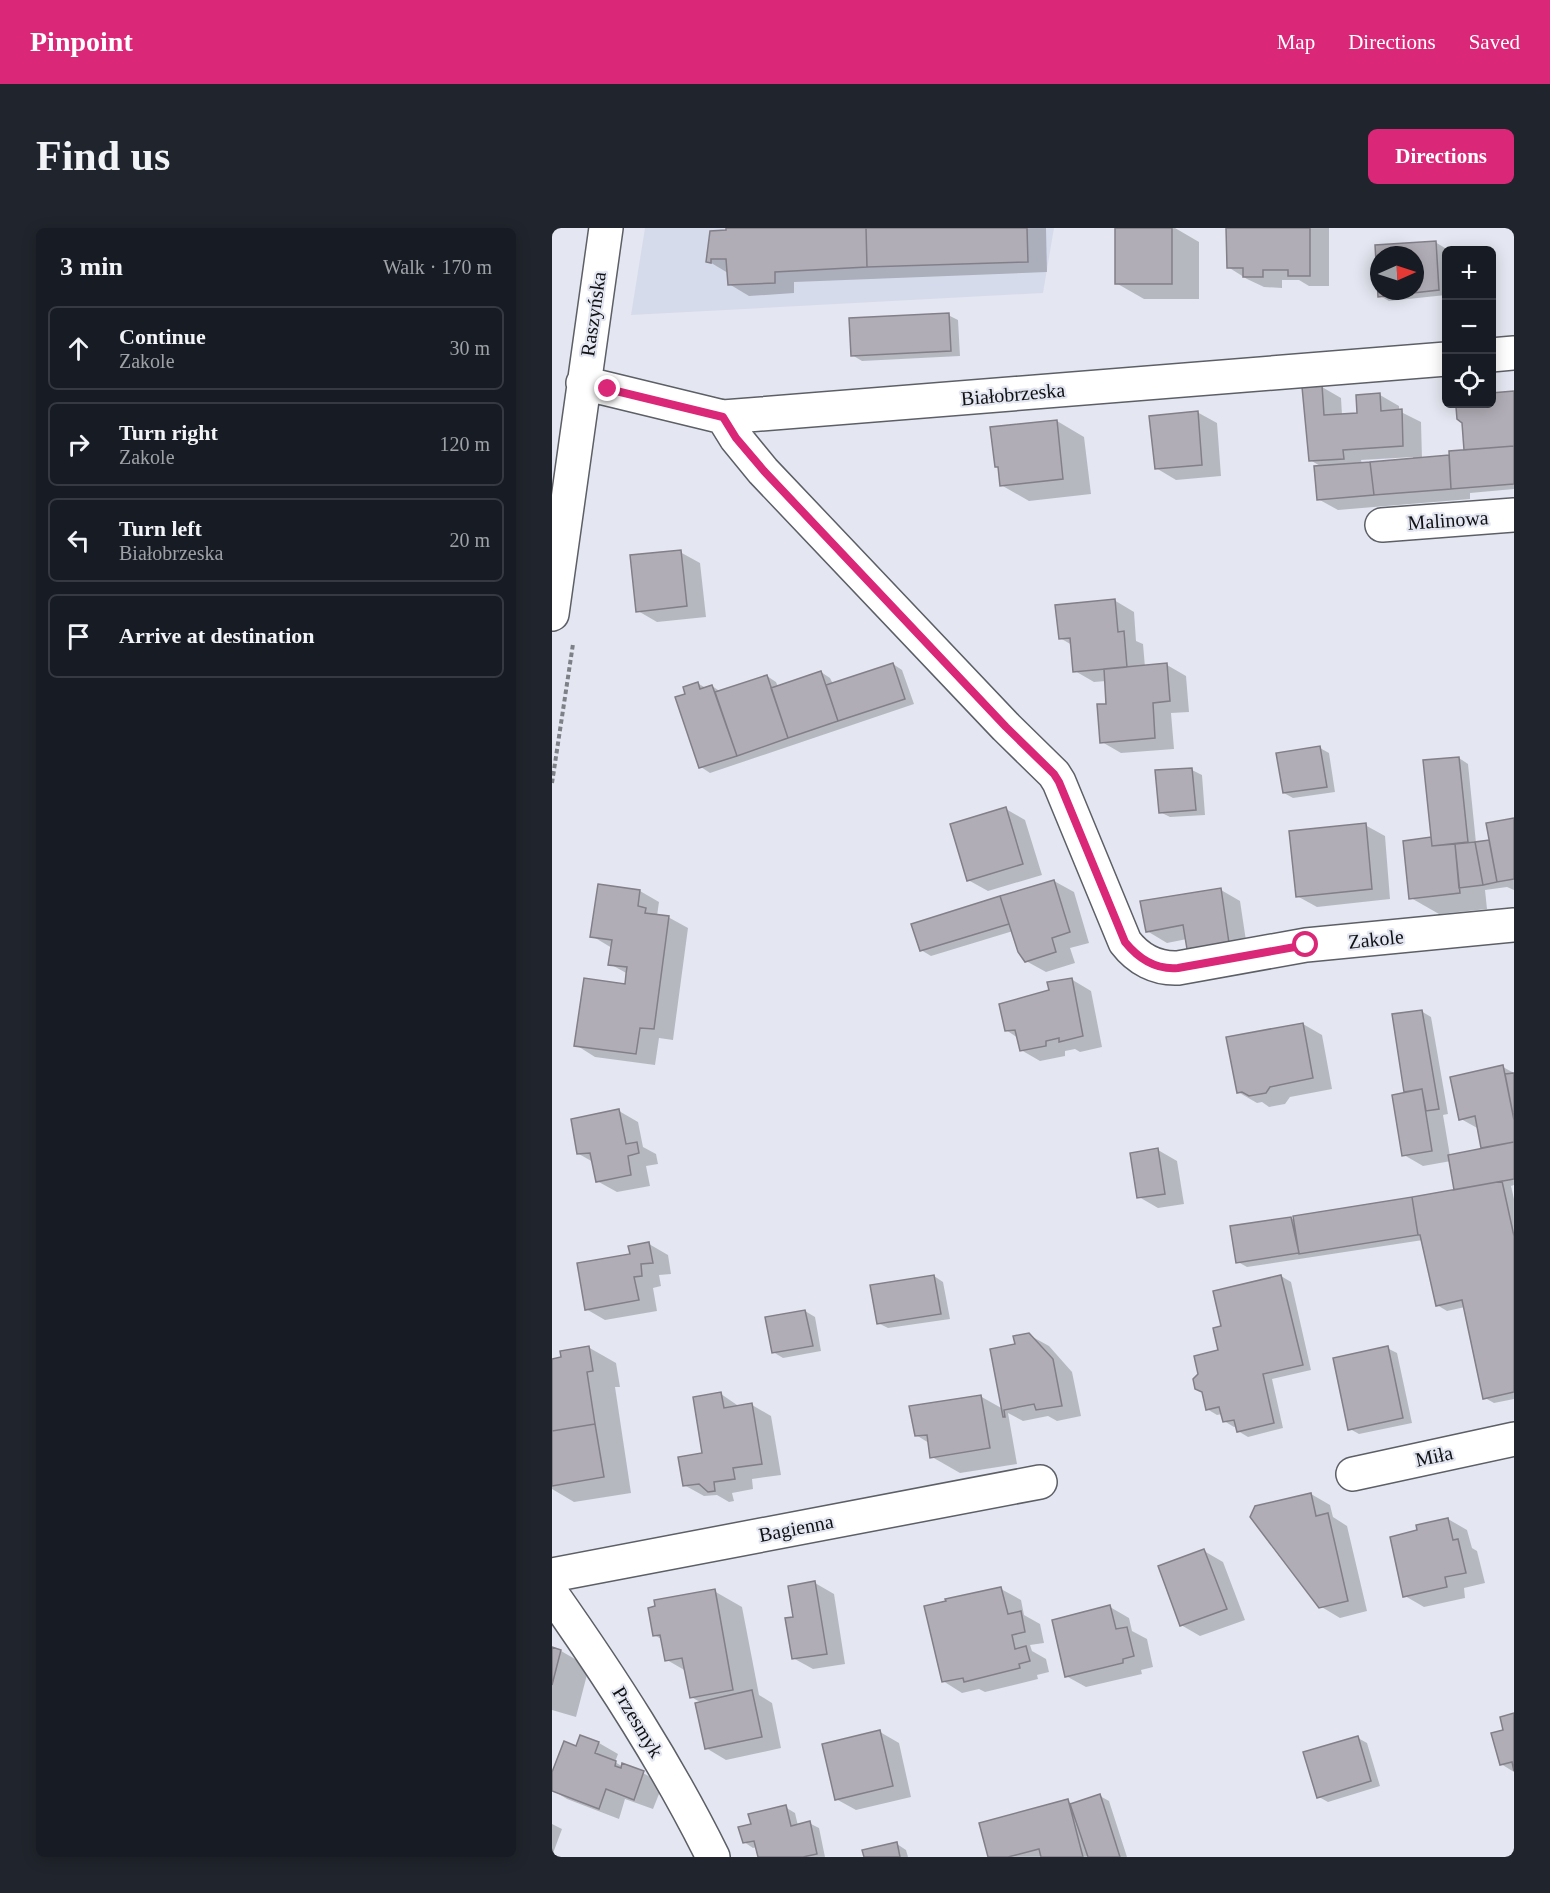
<!DOCTYPE html>
<meta charset="utf-8">
<style>
:root{--surface:#171b24;--page:#20242c;--text:#f1f3f6;--muted:#9ea1a6;--line:#363941;--accent:#db2777}
body{margin:0;font-family:"Times New Roman",serif;background:var(--page);color:var(--text)}
.controls{position:absolute;right:18px;top:18px;display:grid;overflow:hidden;border-radius:9px;box-shadow:0 3px 15px #0003}
.controls button{width:54px;height:54px;display:grid;place-items:center;padding:0;border:0;border-bottom:2px solid var(--line);background:var(--surface);color:var(--text);font:30px sans-serif}
.compass{position:absolute;left:818px;top:18px;width:54px;height:54px;border-radius:50%;background:var(--surface);box-shadow:0 3px 15px #0003;rotate:87deg}
.stop{position:absolute;width:18px;height:18px;margin:-14px;border:4px solid #db2777;border-radius:50%;background:#fff}
.stop.end{background:#db2777;border-color:#fff;box-shadow:0 2px 6px #0008}
.list{margin:0;padding:0;list-style:none}
h2{display:flex;justify-content:space-between;align-items:center;height:78px;margin:0;padding:0 24px;font-size:26px}
h2 small{font-size:20px;font-weight:400;color:var(--muted)}
.list li{display:grid;grid-template-columns:39px 1fr auto;gap:18px;align-items:center;box-sizing:border-box;height:84px;margin:0 12px 12px;padding:0 12px;border:2px solid var(--line);border-radius:9px}
.list b{display:block;font-size:22px;white-space:nowrap}
.list p{margin:0;font-size:20px;white-space:nowrap;color:var(--muted)}
.list em{font-size:20px;font-style:normal;color:var(--muted)}
.icon{flex:none;width:33px;height:33px;fill:none;stroke:currentColor;stroke-width:2;stroke-linecap:round;stroke-linejoin:round}
.map{position:relative;flex:none;width:962px;height:1629px;overflow:hidden;border-radius:9px}
header{display:flex;align-items:center;gap:36px;box-sizing:border-box;height:84px;padding:0 30px;background:var(--accent);color:#fff}
header strong{font-size:28px}
nav{display:flex;gap:33px;margin-inline-start:auto;font-size:21px}
.intro{display:flex;align-items:center;justify-content:space-between;box-sizing:border-box;height:144px;padding:0 36px}
h1{margin:0;font-size:42px}
.button{padding:15px 27px;border-radius:9px;background:var(--accent);color:#fff;font-size:21px;font-weight:700}
main{display:flex;gap:36px;padding:0 36px}
aside{flex:1;background:var(--surface);border-radius:9px;box-shadow:0 3px 15px #0003}
.map>svg:first-child{display:block}
.built{fill:#d6dbeb}
.shadow{fill:#0003;fill-rule:evenodd}
.building{fill:#b1adb6;stroke:#827f88;stroke-width:1.5;fill-rule:evenodd}
.lines{fill:none;stroke-linecap:round;stroke-linejoin:round}
.minor-casing{stroke:#5d5f67;stroke-width:36}
.path{stroke:#7e8087;stroke-width:4;stroke-dasharray:4.5 3;stroke-linecap:butt}
.minor{stroke:#fff;stroke-width:33}
.route{stroke:#db2777;stroke-width:8}
.labels{text-anchor:middle;dominant-baseline:central;stroke-width:4.5;stroke-linejoin:round;paint-order:stroke}
.street-label{font-size:20px;fill:#101114;stroke:#e4e7f1}
</style>
<header>
<strong>Pinpoint</strong>
<nav><a>Map</a><a>Directions</a><a>Saved</a></nav>
</header>
<div class="intro"><h1>Find us</h1><a class="button">Directions</a></div>
<main>
<aside>
<h2>3 min<small>Walk · 170 m</small></h2>
<ul class="list">
<li><svg class="icon" aria-label="ahead" viewBox="0 0 24 24"><path d="M12 20V5M6 11l6-6 6 6"/></svg><div><b>Continue</b><p>Zakole</p></div><em>30 m</em></li>
<li><svg class="icon" aria-label="right" viewBox="0 0 24 24"><path d="M7 20v-9h11M14 6l5 5-5 5"/></svg><div><b>Turn right</b><p>Zakole</p></div><em>120 m</em></li>
<li><svg class="icon" aria-label="left" viewBox="0 0 24 24"><path d="M17 20v-9H6M10 6l-5 5 5 5"/></svg><div><b>Turn left</b><p>Białobrzeska</p></div><em>20 m</em></li>
<li><svg class="icon" aria-label="arrive" viewBox="0 0 24 24"><path d="M6 21V4h12l-3 4 3 4H6"/></svg><div><b>Arrive at destination</b></div></li>
</ul>
</aside>
<div class="map">
<svg width="962" height="1629" viewBox="0 0 962 1629">
<rect width="100%" height="100%" fill="#e4e7f1"/>
<path class="built" d="M 93,0 L 502,0 L 491,65 L 79,87 Z"/>
<path class="shadow" d="M 176,0 L 494,0 L 495,44 L 242,54 L 242,65 L 197,68 L 177,56 L 176,45 L 156,33 L 176,4 Z
M 564,0 L 623,0 L 647,14 L 647,71 L 592,71 L 564,55 Z
M 676,0 L 777,0 L 777,58 L 757,58 L 747,52 L 730,52 L 730,60 L 712,59 L 695,51 L 676,39 Z
M 883,14 L 893,20 L 894,67 L 837,73 L 828,68 L 828,63 L 863,63 L 863,27 L 825,18 Z
M 396,87 L 406,92 L 408,128 L 310,133 L 300,127 Z
M 770,159 L 789,170 L 790,187 L 807,186 L 828,167 L 847,178 L 847,183 L 869,194 L 870,231 L 899,230 L 914,224 L 911,195 L 906,179 L 909,176 L 939,176 L 962,165 L 962,261 L 918,265 L 918,271 L 786,282 L 766,271 L 770,239 L 758,232 ZM 861,229 L 861,232 L 810,236 L 809,232 Z
M 645,184 L 665,195 L 669,248 L 624,252 L 604,240 Z
M 505,193 L 532,209 L 539,266 L 477,273 L 449,257 L 447,240 Z
M 128,324 L 148,335 L 154,389 L 105,394 L 86,383 Z
M 562,372 L 582,384 L 584,413 L 591,416 L 593,439 L 615,437 L 634,448 L 637,484 L 619,485 L 622,521 L 569,525 L 550,514 L 556,477 L 554,453 L 542,454 L 523,443 L 520,417 L 508,410 Z
M 341,436 L 350,442 L 362,476 L 158,545 L 149,539 L 135,467 L 145,455 L 154,460 L 160,458 L 169,464 L 215,448 L 224,454 L 226,459 L 269,444 L 278,450 L 281,456 Z
M 768,520 L 777,525 L 783,564 L 741,570 L 732,565 Z
M 907,530 L 916,536 L 924,615 L 937,613 L 939,615 L 962,592 L 962,662 L 955,659 L 933,662 L 935,681 L 887,686 L 859,670 L 853,614 L 880,611 Z
M 640,542 L 650,547 L 653,587 L 618,589 L 608,584 Z
M 454,581 L 473,592 L 490,647 L 436,663 L 416,652 Z
M 813,597 L 833,608 L 838,671 L 765,679 L 745,668 Z
M 502,653 L 522,664 L 537,715 L 518,720 L 523,735 L 494,744 L 474,733 L 461,703 L 379,728 L 369,722 Z
M 669,662 L 688,673 L 696,726 L 656,732 L 637,720 L 635,711 L 615,715 L 595,703 Z
M 88,663 L 107,674 L 105,688 L 116,689 L 136,700 L 121,812 L 107,810 L 103,837 L 43,829 L 24,817 L 74,758 L 76,746 L 58,736 L 60,720 L 40,708 Z
M 519,751 L 539,763 L 550,819 L 528,824 L 523,821 L 513,823 L 513,828 L 488,833 L 469,822 L 466,810 L 454,802 L 499,763 Z
M 869,783 L 879,789 L 896,886 L 891,887 L 898,928 L 935,921 L 931,919 L 927,901 L 909,891 L 951,839 L 962,845 L 962,957 L 959,958 L 962,971 L 962,1171 L 942,1175 L 933,1170 L 913,1079 L 895,1083 L 885,1077 L 871,1012 L 695,1039 L 686,1034 L 739,990 L 743,993 L 904,963 L 899,933 L 871,938 L 852,927 L 856,865 L 853,863 Z
M 751,796 L 770,807 L 780,861 L 738,869 L 733,876 L 717,879 L 710,874 L 705,875 L 686,864 Z
M 67,883 L 86,894 L 91,919 L 104,926 L 106,936 L 94,938 L 98,958 L 65,964 L 45,953 L 41,934 L 27,926 Z
M 606,922 L 625,933 L 632,976 L 606,980 L 587,969 Z
M 97,1016 L 116,1027 L 119,1046 L 107,1047 L 109,1058 L 101,1060 L 105,1083 L 53,1092 L 34,1081 L 80,1027 Z
M 382,1048 L 391,1054 L 398,1091 L 336,1100 L 326,1095 Z
M 729,1048 L 739,1054 L 759,1142 L 720,1151 L 731,1200 L 696,1209 L 686,1203 L 685,1198 L 682,1199 L 672,1193 L 670,1186 L 665,1187 L 655,1181 L 668,1123 L 671,1099 Z
M 253,1083 L 263,1089 L 269,1123 L 231,1130 L 221,1124 Z
M 477,1107 L 497,1118 L 520,1144 L 529,1188 L 505,1193 L 496,1188 L 471,1193 L 456,1185 L 465,1236 L 408,1245 L 380,1229 L 377,1215 L 364,1207 L 428,1168 L 451,1181 L 464,1118 Z
M 36,1119 L 64,1135 L 68,1159 L 63,1159 L 79,1265 L 22,1274 L 0,1261 L 0,1132 Z
M 835,1120 L 845,1125 L 860,1195 L 807,1206 L 798,1201 Z
M 169,1166 L 188,1179 L 200,1177 L 219,1188 L 229,1247 L 200,1251 L 201,1261 L 180,1265 L 182,1273 L 177,1274 L 165,1267 L 152,1268 L 132,1257 L 152,1226 Z
M 759,1266 L 778,1277 L 781,1289 L 795,1298 L 815,1383 L 788,1390 L 768,1378 Z
M 896,1291 L 915,1302 L 920,1320 L 925,1323 L 933,1355 L 912,1360 L 913,1370 L 872,1379 L 853,1368 L 867,1303 Z
M 652,1323 L 671,1334 L 693,1392 L 648,1408 L 629,1397 Z
M 263,1355 L 282,1366 L 293,1436 L 261,1441 L 241,1430 L 243,1390 Z
M 449,1361 L 469,1372 L 472,1387 L 488,1396 L 492,1415 L 478,1417 L 480,1423 L 494,1431 L 497,1444 L 485,1447 L 486,1451 L 433,1464 L 427,1461 L 410,1465 L 391,1453 Z
M 162,1363 L 190,1379 L 207,1467 L 220,1475 L 229,1520 L 174,1532 L 154,1520 L 150,1475 L 139,1469 L 134,1443 L 115,1432 L 111,1412 L 102,1407 Z
M 558,1379 L 577,1390 L 580,1403 L 595,1411 L 601,1439 L 589,1442 L 590,1446 L 534,1459 L 514,1448 Z
M 0,1421 L 9,1423 L 37,1439 L 24,1489 L 0,1482 Z
M 962,1487 L 962,1544 L 949,1536 L 953,1503 Z
M 328,1504 L 347,1515 L 359,1569 L 304,1582 L 284,1571 Z
M 29,1509 L 47,1515 L 66,1526 L 63,1534 L 71,1539 L 91,1545 L 111,1556 L 101,1581 L 73,1571 L 67,1591 L 15,1571 L 0,1562 L 0,1548 L 25,1520 Z
M 806,1510 L 815,1515 L 828,1558 L 776,1574 L 767,1569 Z
M 548,1568 L 557,1573 L 575,1629 L 438,1629 L 515,1573 L 521,1576 Z
M 233,1579 L 243,1585 L 246,1598 L 257,1595 L 267,1600 L 273,1629 L 208,1629 L 205,1619 L 201,1620 L 192,1614 L 201,1597 Z
M 0,1596 L 10,1601 L 0,1628 Z
M 345,1616 L 354,1622 L 356,1629 L 314,1629 Z"/>
<path class="building" d="M 174,0 L 314,0 L 315,39 L 223,44 L 223,55 L 176,57 L 174,31 L 159,31 L 159,35 L 154,34 L 158,3 L 174,2 Z
M 314,0 L 475,0 L 476,34 L 315,39 Z
M 563,0 L 620,0 L 620,56 L 563,56 Z
M 674,0 L 758,0 L 758,48 L 736,48 L 736,42 L 711,42 L 711,49 L 691,49 L 691,40 L 675,40 Z
M 884,13 L 887,62 L 826,69 L 823,17 ZM 827,27 L 863,27 L 863,63 L 827,63 Z
M 397,85 L 399,123 L 299,128 L 297,90 Z
M 770,157 L 772,187 L 805,185 L 804,167 L 828,165 L 829,183 L 850,181 L 851,218 L 791,222 L 792,231 L 757,233 L 750,159 Z
M 962,163 L 962,218 L 912,222 L 910,195 L 905,191 L 904,179 L 907,176 L 939,176 L 939,165 Z
M 646,183 L 650,237 L 603,241 L 597,188 Z
M 505,192 L 511,251 L 448,258 L 446,239 L 443,239 L 438,199 Z
M 962,218 L 962,256 L 899,261 L 897,223 Z
M 897,227 L 899,261 L 822,267 L 818,234 Z
M 818,234 L 822,267 L 765,272 L 762,238 Z
M 129,322 L 135,378 L 84,384 L 78,327 Z
M 563,371 L 566,404 L 572,403 L 575,439 L 521,444 L 518,410 L 507,411 L 503,377 Z
M 341,435 L 353,471 L 286,493 L 274,457 Z
M 615,435 L 618,473 L 601,475 L 603,510 L 548,515 L 545,476 L 554,476 L 552,441 Z
M 269,443 L 286,493 L 236,510 L 219,460 Z
M 215,447 L 236,510 L 185,528 L 163,464 Z
M 146,454 L 148,461 L 160,457 L 185,528 L 147,540 L 123,469 L 133,466 L 131,459 Z
M 768,518 L 775,559 L 731,565 L 724,525 Z
M 907,529 L 916,614 L 880,618 L 871,532 Z
M 640,540 L 644,582 L 607,585 L 603,542 Z
M 454,579 L 471,636 L 415,653 L 398,596 Z
M 962,590 L 962,651 L 945,654 L 934,595 Z
M 814,595 L 820,661 L 744,669 L 737,603 Z
M 879,609 L 880,618 L 903,616 L 908,665 L 857,671 L 851,613 Z
M 937,612 L 945,654 L 931,657 L 923,614 Z
M 923,614 L 931,657 L 907,660 L 903,616 Z
M 502,652 L 518,704 L 500,710 L 504,724 L 473,734 L 466,724 L 448,668 Z
M 46,656 L 88,662 L 86,678 L 94,680 L 93,685 L 117,688 L 102,801 L 88,800 L 84,826 L 22,818 L 32,750 L 73,756 L 74,746 L 75,739 L 56,737 L 60,712 L 38,709 Z
M 669,660 L 677,715 L 635,721 L 631,697 L 594,704 L 588,673 Z
M 448,668 L 457,696 L 368,723 L 359,696 Z
M 520,750 L 531,808 L 507,814 L 507,810 L 494,813 L 494,818 L 468,823 L 463,802 L 453,803 L 447,776 L 497,762 L 495,754 Z
M 870,782 L 887,881 L 874,883 L 870,861 L 852,864 L 840,786 Z
M 751,795 L 761,850 L 718,859 L 714,865 L 697,868 L 690,864 L 685,865 L 674,809 Z
M 951,837 L 962,892 L 962,914 L 929,920 L 923,888 L 907,892 L 898,849 Z
M 962,845 L 962,892 L 953,846 Z
M 870,861 L 880,923 L 850,928 L 840,867 Z
M 67,881 L 74,916 L 85,914 L 87,925 L 76,928 L 79,947 L 44,954 L 38,925 L 25,926 L 19,891 Z
M 962,914 L 962,951 L 902,962 L 896,927 Z
M 606,920 L 613,966 L 585,970 L 578,925 Z
M 950,953 L 962,1008 L 962,1164 L 931,1171 L 910,1072 L 884,1078 L 868,1007 L 866,1007 L 860,969 Z
M 860,969 L 866,1007 L 747,1026 L 741,988 Z
M 739,989 L 747,1025 L 684,1035 L 678,998 Z
M 97,1014 L 101,1035 L 89,1036 L 90,1048 L 82,1049 L 87,1072 L 33,1082 L 25,1035 L 78,1026 L 76,1018 Z
M 382,1047 L 389,1086 L 325,1096 L 318,1057 Z
M 729,1047 L 751,1137 L 711,1146 L 722,1195 L 685,1204 L 682,1192 L 671,1194 L 667,1179 L 654,1182 L 650,1164 L 643,1161 L 641,1151 L 646,1146 L 642,1128 L 666,1122 L 661,1100 L 669,1098 L 661,1063 Z
M 253,1082 L 261,1118 L 220,1125 L 213,1089 Z
M 477,1105 L 501,1131 L 510,1178 L 484,1182 L 482,1176 L 452,1182 L 453,1189 L 451,1189 L 438,1121 L 463,1116 L 461,1108 Z
M 37,1118 L 41,1143 L 35,1144 L 43,1196 L 0,1203 L 0,1131 L 9,1129 L 8,1123 Z
M 836,1118 L 851,1190 L 796,1202 L 781,1130 Z
M 169,1164 L 172,1180 L 200,1175 L 210,1236 L 181,1240 L 183,1251 L 162,1254 L 163,1263 L 156,1264 L 147,1256 L 131,1258 L 126,1229 L 150,1225 L 141,1169 Z
M 429,1167 L 438,1220 L 378,1230 L 375,1207 L 363,1208 L 357,1178 Z
M 43,1196 L 52,1249 L 0,1258 L 0,1203 Z
M 759,1265 L 764,1288 L 776,1285 L 796,1373 L 767,1380 L 698,1289 L 703,1278 Z
M 896,1290 L 901,1312 L 906,1311 L 914,1345 L 893,1349 L 895,1359 L 851,1369 L 838,1309 L 865,1302 L 864,1297 Z
M 652,1321 L 675,1381 L 628,1398 L 606,1338 Z
M 263,1353 L 275,1426 L 240,1431 L 233,1390 L 241,1389 L 236,1358 Z
M 449,1359 L 456,1386 L 469,1383 L 473,1404 L 460,1407 L 463,1421 L 474,1418 L 478,1433 L 467,1436 L 468,1440 L 412,1454 L 411,1450 L 390,1454 L 372,1378 L 394,1373 L 393,1371 Z
M 163,1361 L 181,1462 L 138,1470 L 130,1430 L 113,1433 L 108,1407 L 101,1408 L 96,1380 L 103,1378 L 102,1372 Z
M 558,1377 L 564,1401 L 575,1399 L 582,1428 L 571,1431 L 571,1435 L 513,1449 L 500,1392 Z
M 0,1419 L 9,1422 L 0,1457 Z
M 200,1462 L 210,1509 L 153,1521 L 143,1475 Z
M 962,1485 L 962,1543 L 960,1534 L 948,1537 L 939,1505 L 951,1502 L 948,1489 Z
M 328,1502 L 341,1558 L 283,1572 L 270,1516 Z
M 28,1507 L 47,1514 L 43,1525 L 64,1533 L 63,1538 L 69,1540 L 70,1535 L 92,1543 L 82,1572 L 54,1561 L 47,1581 L 0,1563 L 0,1544 L 12,1513 L 24,1518 Z
M 806,1508 L 819,1553 L 765,1570 L 751,1524 Z
M 548,1566 L 568,1629 L 536,1629 L 518,1576 Z
M 516,1571 L 531,1629 L 489,1629 L 487,1621 L 456,1629 L 436,1629 L 427,1595 Z
M 234,1577 L 239,1598 L 258,1593 L 265,1626 L 251,1629 L 206,1629 L 202,1613 L 191,1615 L 186,1599 L 199,1596 L 196,1586 Z
M 345,1614 L 348,1629 L 312,1629 L 310,1622 Z"/>
<g class="lines">
<defs>
<path id="minor" d="M 939,127 L 962,125
M 31,155 L 171,189 L 894,131
M 171,189 L 184,210 L 211,243 L 454,499 L 502,546 L 507,554 L 573,714 C 586,731 604,741 626,740 L 754,717 L 962,697
M 830,297 L 962,287
M 0,386 L 54,0
M 801,1246 L 962,1211
M 0,1347 L 488,1254
M 0,1366 C 59,1450 115,1536 161,1629"/>
</defs>
<use href="#minor" class="minor-casing"/>
<path class="path" d="M 0,555 L 21,416"/>
<use href="#minor" class="minor"/>
</g>
<g class="lines">
<path class="route" d="M 56,161 L 171,189 L 184,210 L 212,243 L 454,499 L 502,546 L 507,554 L 573,714 C 586,730 604,742 626,740 L 754,717"/>
</g>
<g class="labels">
<g class="street-label">
<text transform="translate(41 86) rotate(-82)">Raszyńska</text>
<text transform="translate(461 166) rotate(-5)">Białobrzeska</text>
<text transform="translate(896 292) rotate(-4)">Malinowa</text>
<text transform="translate(824 711) rotate(-6)">Zakole</text>
<text transform="translate(882 1228) rotate(-12)">Miła</text>
<text transform="translate(244 1300) rotate(-11)">Bagienna</text>
<text transform="translate(86 1494) rotate(59)">Przesmyk</text>
</g>
</g>
</svg>
<div class="controls">
<button>+</button>
<button>−</button>
<button><svg class="icon" aria-label="locate" viewBox="0 0 24 24"><circle cx="12" cy="12" r="6"/><path d="M12 2v4M12 18v4M2 12h4M18 12h4"/></svg></button>
</div>
<svg class="compass" viewBox="-18 -18 36 36"><path d="M0-13l5 13h-10z" fill="#e53935"/><path d="M0 13l5-13h-10z" fill="#9ea1a6"/></svg>
<div class="stop" style="left:754px;top:717px"></div>
<div class="stop end" style="left:56px;top:161px"></div>
</div>
</main>
